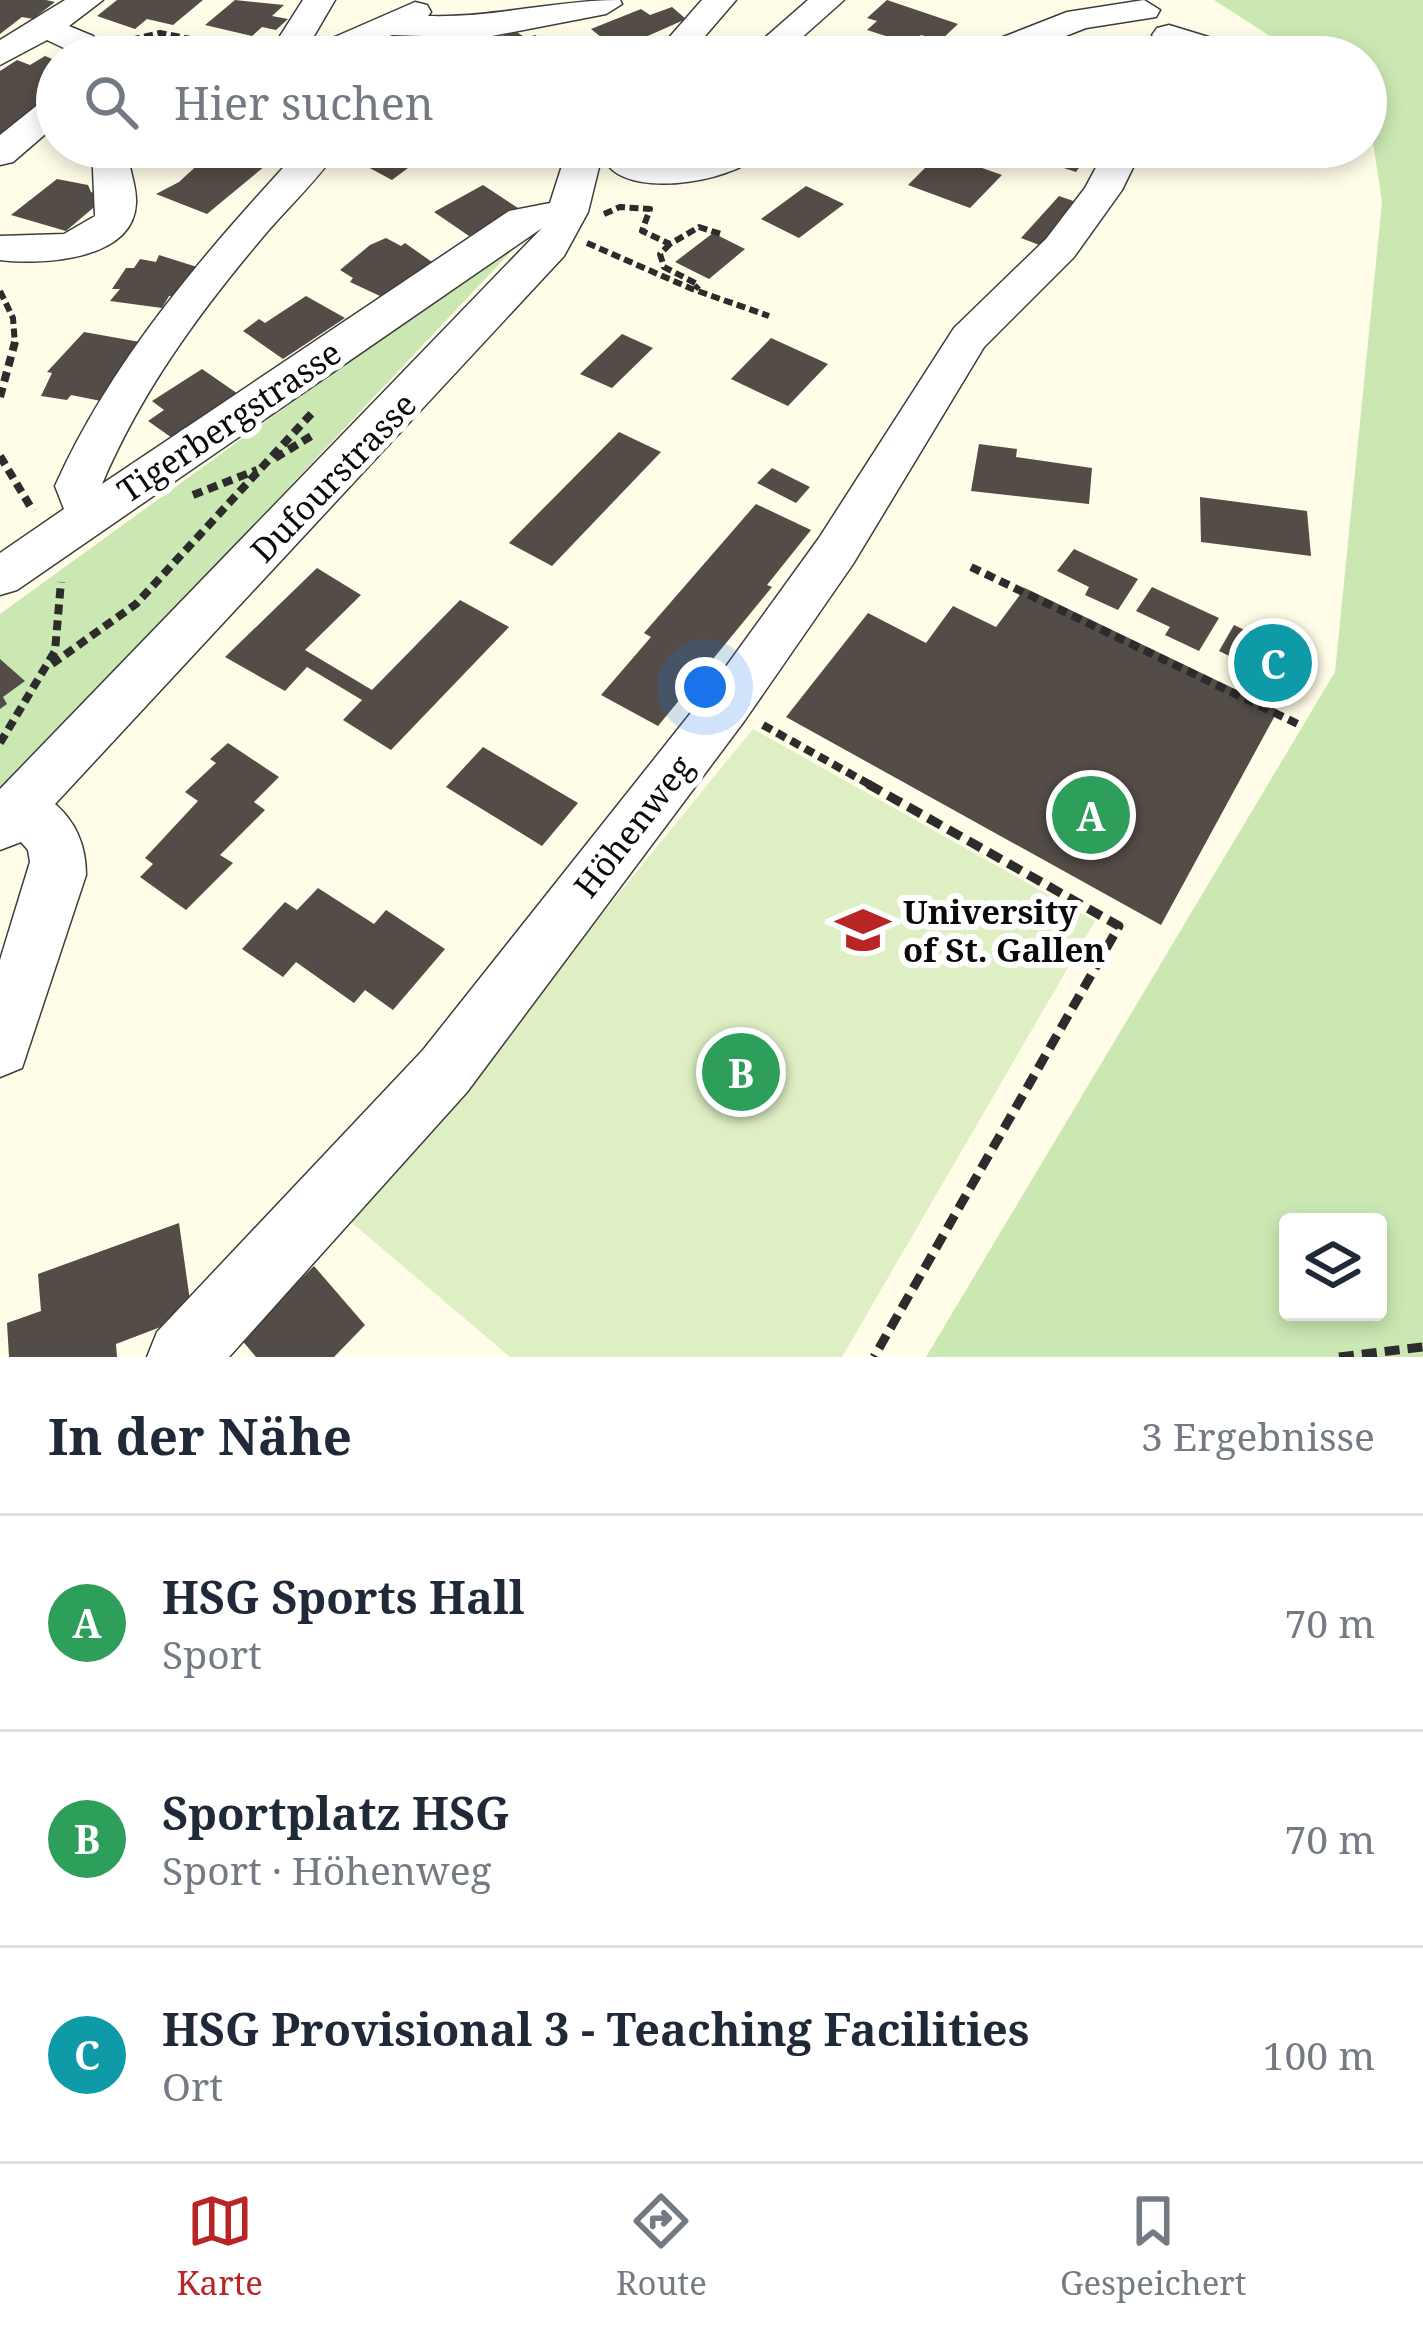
<!DOCTYPE html>
<html lang="de">
<meta charset="utf-8">
<style>
:root{--surface:#fff;--page:#f6f6f7;--text:#1f2937;--muted:#747a83;--line:#e0e1e3;--accent:#b82524}
body{margin:0;font-family:"Noto Serif",serif;background:var(--page);color:var(--text)}
.controls{position:absolute;right:36px;bottom:36px;display:grid;overflow:hidden;border-radius:12px;box-shadow:0 6px 18px #0003}
.controls button{width:108px;height:108px;display:grid;place-items:center;padding:0;border:0;border-bottom:3px solid var(--line);background:var(--surface);color:var(--text);font:60px sans-serif}
.you{position:absolute;left:705px;top:687px;width:42px;height:42px;margin:-30px;border:9px solid #fff;border-radius:50%;background:#1a73e8;box-shadow:0 0 0 18px #1a73e833}
.badge{display:grid;place-items:center;width:78px;height:78px;border-radius:50%;background:var(--accent);color:#fff;font-size:39px;font-weight:700}
.pin{position:absolute;translate:-50% -50%;border:6px solid #fff;box-shadow:0 3px 12px #0006}
.list{margin:0;padding:0;list-style:none}
h2{display:flex;justify-content:space-between;align-items:center;height:156px;margin:0;padding:0 48px;font-size:51px}
h2 small{font-size:39px;font-weight:400;color:var(--muted)}
.list li{display:grid;grid-template-columns:78px 1fr auto;gap:36px;align-items:center;box-sizing:border-box;height:216px;padding:0 48px;border-top:3px solid var(--line)}
.list b{display:block;font-size:45px;white-space:nowrap}
.list p{margin:0;font-size:39px;white-space:nowrap;color:var(--muted)}
.list em{font-size:39px;font-style:normal;color:var(--muted)}
.icon{flex:none;width:66px;height:66px;fill:none;stroke:currentColor;stroke-width:2;stroke-linecap:round;stroke-linejoin:round}
.map{position:relative;flex:none;width:1423px;height:1357px;overflow:hidden}
.search{position:absolute;background:var(--surface);box-shadow:0 6px 18px #0003;left:36px;right:36px;top:36px;height:132px;display:flex;align-items:center;gap:30px;box-sizing:border-box;padding:0 42px;border-radius:66px;color:var(--muted);font-size:45px}
.sheet{height:804px;background:var(--surface)}
nav{display:flex;justify-content:space-around;align-items:center;box-sizing:border-box;height:168px;border-top:3px solid var(--line);background:var(--surface);font-size:33px;color:var(--muted)}
nav a{display:grid;justify-items:center;gap:6px}
nav .on{color:var(--accent)}
.map>svg:first-child{display:block}
.green{fill:#cbe8b3;fill-rule:evenodd}
.pitch{fill:#deefc4}
.building{fill:#534c47}
.lines{fill:none;stroke-linecap:round;stroke-linejoin:round}
.minor-casing{stroke:#3d3d3d;stroke-width:3}
.path-far2{stroke:#2c2c2c;stroke-width:6;stroke-dasharray:9 4.5;stroke-linecap:butt}
.path-far1{stroke:#2c2c2c;stroke-width:8;stroke-dasharray:10 6;stroke-linecap:butt}
.path{stroke:#2c2c2c;stroke-width:9;stroke-dasharray:15 8;stroke-linecap:butt}
.minor{fill:#fff;fill-rule:evenodd}
.labels{text-anchor:middle;dominant-baseline:central;stroke-width:12;stroke-linejoin:round;paint-order:stroke}
.street-label{font-size:33px;fill:#0a0a0a;stroke:#fff}
.poi-label{font-size:33px;font-weight:bold;fill:#0a0a0a;stroke:#fff;text-anchor:start}
</style>
<div class="map">
<svg width="1423" height="1357" viewBox="0 0 1423 1357">
<rect width="100%" height="100%" fill="#fffce7"/>
<path class="green" d="M 1214,0 L 1423,0 L 1423,1357 L 926,1357 L 1335,672 L 1382,202 L 1366,95 L 1366,57 L 1303,57 ZM 1378,1222 L 1378,1312 L 1288,1312 L 1288,1222 Z
M 534,227 L 0,794 L 0,614 Z"/>
<path class="pitch" d="M 753,729 L 1095,921 L 842,1357 L 510,1357 L 351,1222 Z"/>
<path class="building" d="M 0,0 L 46,0 L 55,2 L 33,19 L 22,17 L 0,34 Z
M 117,0 L 203,0 L 173,25 L 147,19 L 135,29 L 97,16 Z
M 235,0 L 284,5 L 272,16 L 288,19 L 276,30 L 262,27 L 252,36 L 205,25 Z
M 887,0 L 958,24 L 940,41 L 921,35 L 911,44 L 867,30 L 877,21 L 867,18 Z
M 672,7 L 686,19 L 632,43 L 642,51 L 634,57 L 580,55 L 606,41 L 591,29 L 641,9 L 650,15 Z
M 515,31 L 526,38 L 535,35 L 557,50 L 540,57 L 481,57 L 470,48 Z
M 387,39 L 408,43 L 407,47 L 423,49 L 431,57 L 361,57 Z
M 839,42 L 880,56 L 880,57 L 820,57 Z
M 45,56 L 57,61 L 57,88 L 0,134 L 0,71 L 17,60 L 30,65 Z
M 370,147 L 436,147 L 392,180 L 351,158 Z
M 1030,147 L 1094,147 L 1076,172 L 1024,155 Z
M 1211,147 L 1296,147 L 1294,164 Z
M 216,148 L 265,166 L 207,214 L 156,194 L 179,182 Z
M 941,152 L 968,163 L 1002,175 L 970,208 L 908,185 Z
M 57,179 L 88,185 L 91,192 L 106,197 L 66,231 L 11,215 Z
M 483,185 L 518,208 L 469,236 L 434,212 Z
M 806,186 L 844,204 L 799,238 L 761,219 Z
M 1059,196 L 1085,205 L 1047,248 L 1021,238 Z
M 713,233 L 745,249 L 709,279 L 675,262 Z
M 386,238 L 401,246 L 405,243 L 432,262 L 398,289 L 380,296 L 350,282 L 353,278 L 340,270 L 370,245 Z
M 159,255 L 197,267 L 179,296 L 169,296 L 162,308 L 110,301 L 120,289 L 112,289 L 126,268 L 134,268 L 140,259 L 156,262 Z
M 306,296 L 345,318 L 283,359 L 243,331 L 259,319 L 265,323 Z
M 84,332 L 140,342 L 123,364 L 132,367 L 101,401 L 71,395 L 67,400 L 41,396 L 52,373 L 47,372 Z
M 622,334 L 653,348 L 612,388 L 580,374 Z
M 771,338 L 828,364 L 788,406 L 731,379 Z
M 202,369 L 241,396 L 175,440 L 148,421 L 164,410 L 152,401 Z
M 619,432 L 661,452 L 552,566 L 509,543 Z
M 979,444 L 1017,449 L 1016,457 L 1092,468 L 1089,504 L 971,491 Z
M 772,468 L 810,487 L 796,503 L 757,483 Z
M 1200,497 L 1307,511 L 1311,556 L 1201,542 Z
M 756,504 L 811,530 L 767,585 L 772,587 L 658,726 L 601,695 L 651,637 L 644,633 Z
M 1074,549 L 1138,579 L 1118,610 L 1085,595 L 1089,587 L 1057,571 Z
M 317,568 L 361,595 L 305,650 L 372,690 L 460,600 L 509,627 L 391,750 L 343,720 L 362,700 L 307,667 L 285,691 L 225,657 Z
M 1152,587 L 1219,618 L 1199,651 L 1165,635 L 1170,627 L 1136,611 Z
M 1025,588 L 1278,710 L 1161,925 L 786,717 L 868,613 L 926,643 L 953,606 L 996,627 Z
M 1234,625 L 1305,659 L 1286,693 L 1250,675 L 1254,668 L 1219,651 Z
M 0,659 L 25,681 L 3,697 L 7,704 L 0,709 Z
M 228,743 L 279,777 L 254,802 L 265,810 L 220,855 L 233,863 L 186,910 L 140,877 L 153,864 L 145,858 L 198,801 L 185,792 L 216,763 L 210,759 Z
M 483,747 L 578,803 L 542,846 L 446,787 Z
M 318,888 L 374,924 L 386,910 L 445,949 L 393,1010 L 365,990 L 354,1003 L 296,962 L 283,977 L 242,949 L 285,902 L 297,910 Z
M 179,1223 L 192,1315 L 116,1344 L 117,1357 L 9,1357 L 7,1323 L 41,1311 L 38,1274 Z
M 314,1266 L 365,1325 L 334,1357 L 256,1357 L 240,1338 Z"/>
<g class="lines">
<defs>
<path id="minor" d="M 65,0 L 103,0 L 69,26 L 93,36 L 106,57 L 72,57 L 68,50 L 47,40 L 0,65 L 0,40 Z
M 303,0 L 335,0 L 314,36 L 321,43 L 415,2 L 427,5 L 431,12 L 428,16 C 494,18 555,0 620,0 L 622,4 L 606,14 L 482,38 L 392,35 L 345,57 L 297,57 L 280,36 Z
M 702,0 L 736,0 L 687,57 L 652,57 Z
M 808,0 L 844,0 L 780,57 L 743,57 Z
M 1144,0 L 1160,10 L 1156,17 L 1086,28 L 1012,57 L 965,57 L 970,50 L 1067,12 Z
M 1169,25 L 1251,50 L 1256,57 C 1225,57 1174,61 1152,35 L 1157,28 Z
M 57,95 L 57,124 L 13,162 L 0,165 L 0,135 L 45,99 Z
M 92,147 L 128,147 C 127,167 137,184 136,203 C 134,261 41,265 0,260 L 0,236 L 64,234 L 95,216 Z
M 302,147 L 340,147 C 318,180 287,208 262,238 C 198,314 141,392 102,484 L 509,211 L 550,203 L 568,147 L 604,147 L 588,212 L 564,256 L 55,804 C 77,823 86,847 86,875 L 22,1068 L 0,1077 L 0,960 L 30,862 L 28,850 L 21,842 L 0,850 L 0,789 L 542,228 L 17,590 L 0,595 L 0,553 L 64,509 L 55,486 C 114,355 206,252 302,147 Z
M 718,147 L 768,147 C 744,180 633,201 607,164 L 612,156 L 625,153 L 673,162 Z
M 1107,147 L 1143,147 L 1122,190 L 1074,257 L 984,347 L 853,564 L 745,720 L 467,1092 L 229,1357 L 147,1357 L 157,1332 L 423,1050 L 709,690 L 819,538 L 954,328 L 1046,239 L 1085,188 Z"/>
</defs>
<use href="#minor" class="minor-casing"/>
<path class="path-far2" d="M 118,43 L 160,33 L 268,54
M 962,147 L 975,152 L 968,163
M 604,214 L 620,207 L 650,209 L 642,231 L 670,244 L 699,227 L 724,235
M 587,243 L 692,289 L 769,316
M 670,244 L 660,254 L 664,267 L 699,285 L 695,289
M 0,291 L 13,318 L 15,345"/>
<path class="path-far1" d="M 0,397 L 15,342
M 0,456 L 33,511
M 275,458 L 313,435
M 193,495 L 257,470
M 971,567 L 1302,726
M 52,664 L 136,604 L 312,413
M 763,725 L 874,787
M 0,743 L 55,651 L 61,582"/>
<path class="path" d="M 868,784 L 1119,926 L 874,1357
M 1339,1357 L 1423,1347"/>
<use href="#minor" class="minor"/>
</g>
<defs>
<symbol id="university-bare" viewBox="-9 -9 18 18"><path d="M0-5L7-2L0 1L-7-2ZM-4 1L0 2.5L4 1V4Q0 6-4 4Z" fill="#b82524" stroke="#fff" stroke-width="2.5" paint-order="stroke"/></symbol>
</defs>
<g fill-rule="evenodd">
<use href="#university-bare" x="825" y="892" width="76" height="76"/>
</g>
<g class="labels">
<g class="street-label">
<text transform="translate(229 421) rotate(-34)">Tigerbergstrasse</text>
<text transform="translate(333 477) rotate(-46)">Dufourstrasse</text>
<text transform="translate(633 826) rotate(-52)">Höhenweg</text>
</g>
<g class="poi-label">
<text x="903" y="911">University<tspan x="903" dy="38">of St. Gallen</tspan></text>
</g>
</g>
</svg>
<div class="controls">
<button><svg class="icon" aria-label="layers" viewBox="0 0 24 24"><path d="M12 4l9 5-9 5-9-5zM3 14l9 5 9-5"/></svg></button>
</div>
<div class="you"></div>
<div class="pin badge" style="left:1091px;top:815px;background:#2e9e5b">A</div>
<div class="pin badge" style="left:741px;top:1072px;background:#2e9e5b">B</div>
<div class="pin badge" style="left:1273px;top:663px;background:#0f9aa8">C</div>
<div class="search"><svg class="icon" aria-label="search" viewBox="0 0 24 24"><circle cx="10" cy="10" r="6"/><path d="M15 15l6 6"/></svg>Hier suchen</div>
</div>
<section class="sheet">
<h2>In der Nähe<small>3 Ergebnisse</small></h2>
<ul class="list">
<li><span class="badge" style="background:#2e9e5b">A</span><div><b>HSG Sports Hall</b><p>Sport</p></div><em>70 m</em></li>
<li><span class="badge" style="background:#2e9e5b">B</span><div><b>Sportplatz HSG</b><p>Sport · Höhenweg</p></div><em>70 m</em></li>
<li><span class="badge" style="background:#0f9aa8">C</span><div><b>HSG Provisional 3 - Teaching Facilities</b><p>Ort</p></div><em>100 m</em></li>
</ul>
</section>
<nav>
<a class="on"><svg class="icon" aria-label="map" viewBox="0 0 24 24"><path d="M3 6l6-2 6 2 6-2v14l-6 2-6-2-6 2zM9 4v14M15 6v14"/></svg>Karte</a>
<a><svg class="icon" aria-label="directions" viewBox="0 0 24 24"><path d="M12 3l9 9-9 9-9-9zM9 14v-3h6M13 9l2 2-2 2"/></svg>Route</a>
<a><svg class="icon" aria-label="saved" viewBox="0 0 24 24"><path d="M7 4h10v16l-5-4-5 4z"/></svg>Gespeichert</a>
</nav>
